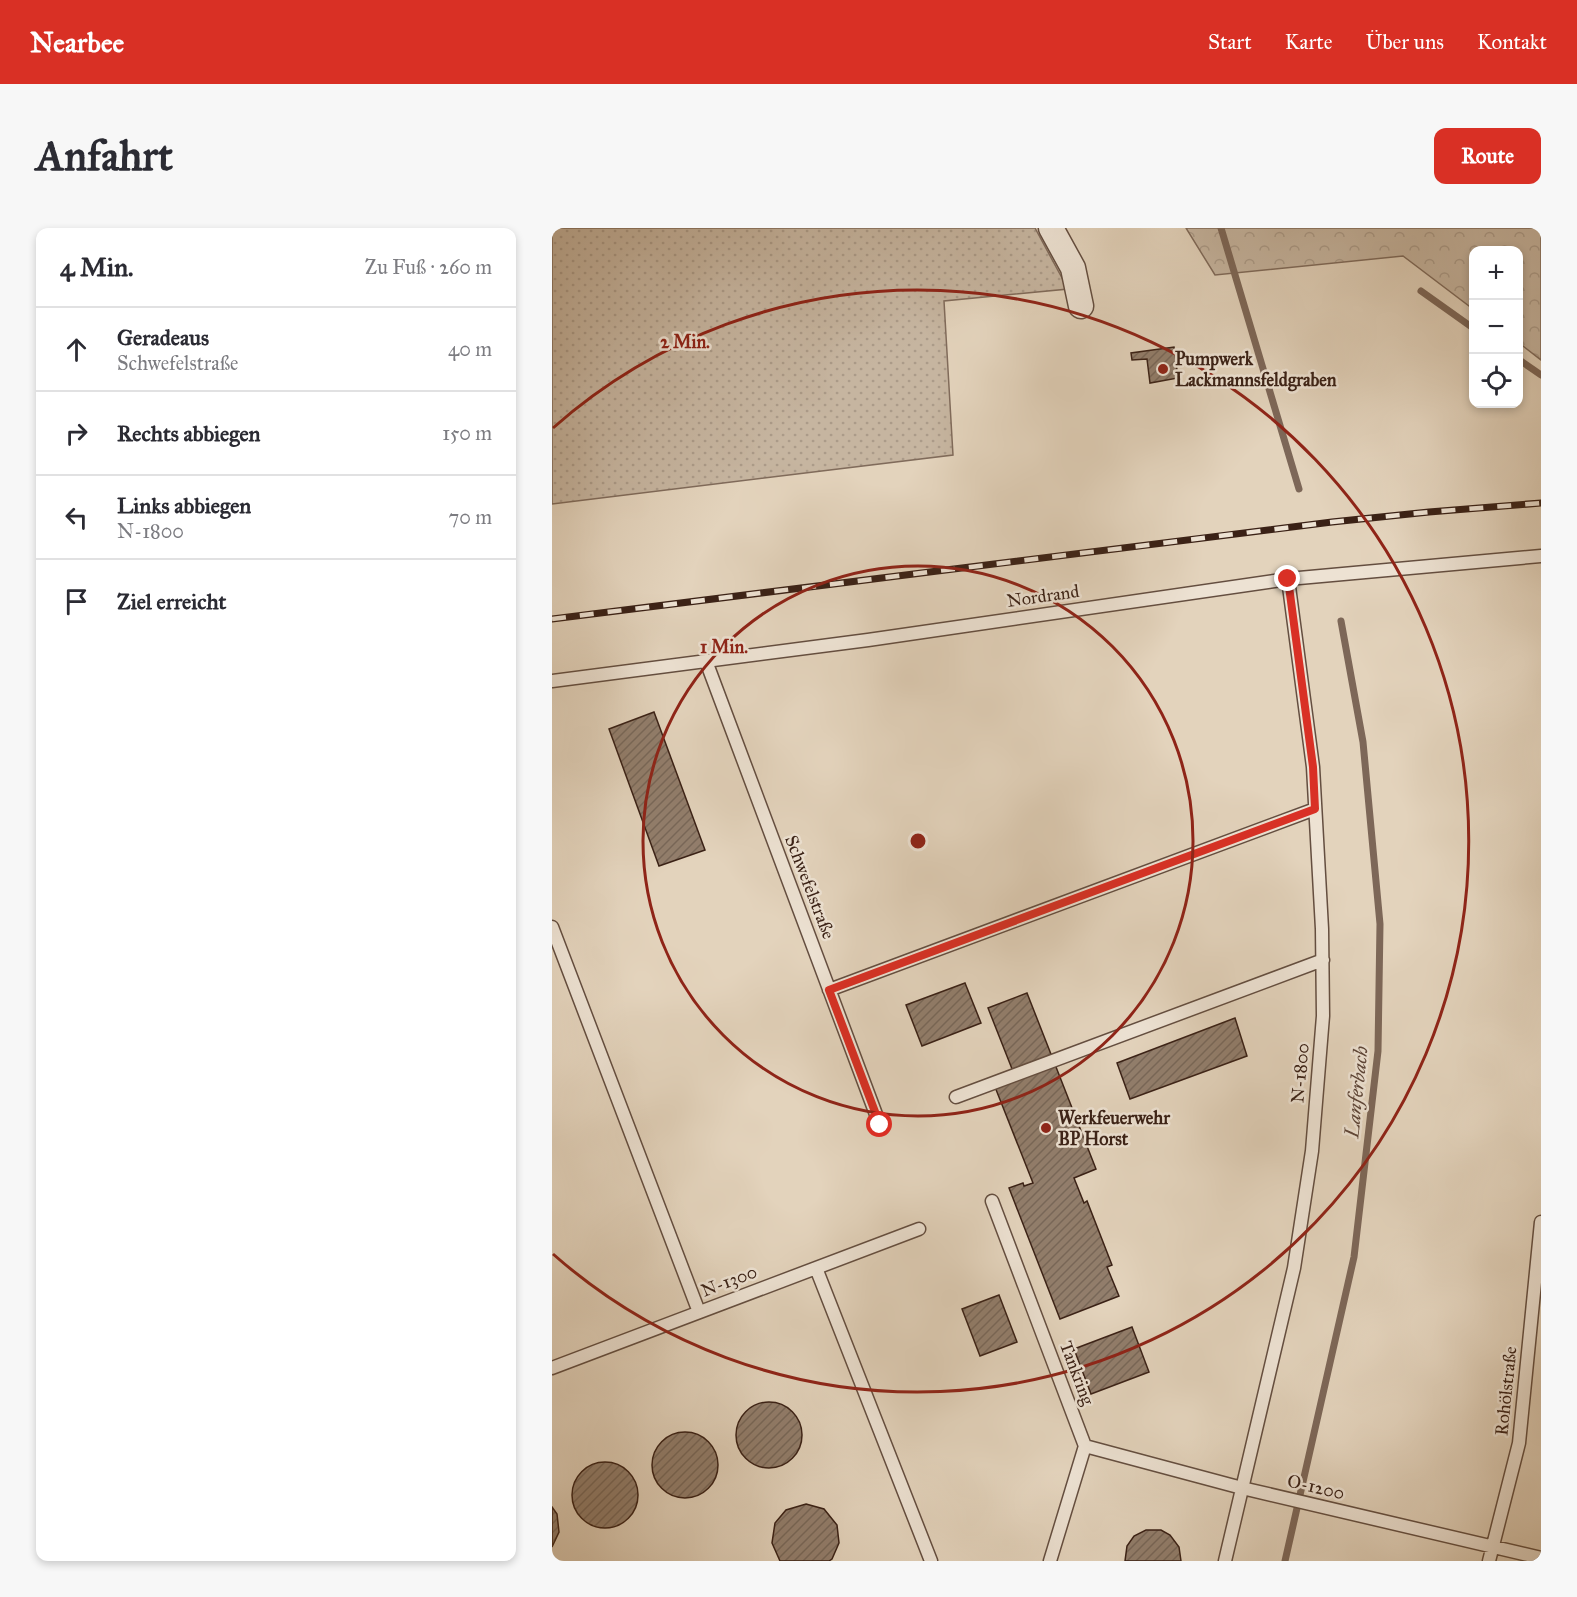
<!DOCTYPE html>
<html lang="de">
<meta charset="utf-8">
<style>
:root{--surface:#fff;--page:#f7f7f7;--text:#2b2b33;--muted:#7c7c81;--line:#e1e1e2;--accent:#d93025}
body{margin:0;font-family:"IM FELL Great Primer",serif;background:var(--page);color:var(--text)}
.controls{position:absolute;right:18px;top:18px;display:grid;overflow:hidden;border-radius:12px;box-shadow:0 3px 9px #0003}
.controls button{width:54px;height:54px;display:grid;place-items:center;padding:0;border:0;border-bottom:2px solid var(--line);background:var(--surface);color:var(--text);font:30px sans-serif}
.stop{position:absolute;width:18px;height:18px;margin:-14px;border:4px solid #d93025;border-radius:50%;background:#fff}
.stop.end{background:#d93025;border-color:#fff;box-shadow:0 2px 6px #0008}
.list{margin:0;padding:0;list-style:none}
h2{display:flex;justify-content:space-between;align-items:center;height:78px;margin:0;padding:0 24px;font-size:26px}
h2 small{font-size:20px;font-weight:400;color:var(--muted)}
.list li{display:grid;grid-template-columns:39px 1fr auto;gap:18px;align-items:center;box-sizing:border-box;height:84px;padding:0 24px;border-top:2px solid var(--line)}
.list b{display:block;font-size:22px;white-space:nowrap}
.list p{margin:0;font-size:20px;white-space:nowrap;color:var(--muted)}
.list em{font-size:20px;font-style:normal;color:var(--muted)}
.icon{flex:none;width:33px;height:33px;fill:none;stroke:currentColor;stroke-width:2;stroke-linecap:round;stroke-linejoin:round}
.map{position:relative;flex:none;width:989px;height:1333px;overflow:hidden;border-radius:12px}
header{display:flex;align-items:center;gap:36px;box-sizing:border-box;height:84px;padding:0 30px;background:var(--accent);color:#fff}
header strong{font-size:28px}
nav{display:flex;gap:33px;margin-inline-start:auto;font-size:21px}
.intro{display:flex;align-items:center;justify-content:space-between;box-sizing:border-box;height:144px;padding:0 36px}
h1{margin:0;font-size:42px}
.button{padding:15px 27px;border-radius:12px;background:var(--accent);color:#fff;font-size:21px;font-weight:700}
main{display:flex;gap:36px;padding:0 36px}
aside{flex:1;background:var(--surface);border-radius:12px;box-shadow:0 3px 9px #0003}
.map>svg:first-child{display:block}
.grass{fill:url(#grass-dots);stroke:#806b5b;stroke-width:1.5}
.forest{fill:url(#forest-crowns);stroke:#806b5b;stroke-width:1.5}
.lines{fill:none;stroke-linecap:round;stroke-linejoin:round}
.stream{stroke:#7d6758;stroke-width:7}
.building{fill:url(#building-hatch);stroke:#3a2116;stroke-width:1.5}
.service-casing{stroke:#644e40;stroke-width:15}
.minor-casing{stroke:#644e40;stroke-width:27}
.service{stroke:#ede2d3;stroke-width:12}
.minor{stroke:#ede2d3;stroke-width:24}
.rail-casing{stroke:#3a2116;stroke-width:7}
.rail{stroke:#ede2d3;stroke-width:4.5;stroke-dasharray:14;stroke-linecap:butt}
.route{stroke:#d93025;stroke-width:8}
.ring{fill:none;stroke:#8f2418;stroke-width:3}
.poi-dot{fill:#8f2418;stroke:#ede2d3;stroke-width:2}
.labels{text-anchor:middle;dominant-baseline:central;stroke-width:5;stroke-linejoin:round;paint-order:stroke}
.poi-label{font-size:18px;font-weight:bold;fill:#3a2116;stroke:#ede2d3;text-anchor:start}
.street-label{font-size:18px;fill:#3a2116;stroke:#ede2d3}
.water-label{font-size:20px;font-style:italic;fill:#5c4437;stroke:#ede2d3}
.centre{fill:#8f2418;stroke:#ede2d3;stroke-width:3}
.ring-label{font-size:18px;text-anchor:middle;font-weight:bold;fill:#8f2418;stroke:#ede2d3;stroke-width:5;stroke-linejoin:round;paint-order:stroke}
</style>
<header>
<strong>Nearbee</strong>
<nav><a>Start</a><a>Karte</a><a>Über uns</a><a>Kontakt</a></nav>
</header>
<div class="intro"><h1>Anfahrt</h1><a class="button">Route</a></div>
<main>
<aside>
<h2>4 Min.<small>Zu Fuß · 260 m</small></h2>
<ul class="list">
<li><svg class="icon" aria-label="ahead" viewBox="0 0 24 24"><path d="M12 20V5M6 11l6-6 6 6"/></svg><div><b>Geradeaus</b><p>Schwefelstraße</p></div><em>40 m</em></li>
<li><svg class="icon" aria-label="right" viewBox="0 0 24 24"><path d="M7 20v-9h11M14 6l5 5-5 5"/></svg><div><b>Rechts abbiegen</b></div><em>150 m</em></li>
<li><svg class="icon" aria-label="left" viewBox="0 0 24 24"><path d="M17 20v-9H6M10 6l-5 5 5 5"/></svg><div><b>Links abbiegen</b><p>N-1800</p></div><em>70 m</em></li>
<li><svg class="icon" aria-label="arrive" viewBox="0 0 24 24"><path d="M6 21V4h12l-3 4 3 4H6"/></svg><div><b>Ziel erreicht</b></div></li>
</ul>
</aside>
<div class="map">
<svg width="989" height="1333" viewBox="0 0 989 1333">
<defs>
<pattern id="grass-dots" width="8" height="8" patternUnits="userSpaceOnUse" patternTransform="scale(1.5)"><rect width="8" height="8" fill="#c6b5a0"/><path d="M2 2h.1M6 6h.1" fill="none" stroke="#ab9b89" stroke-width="1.8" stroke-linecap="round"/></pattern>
<pattern id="forest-crowns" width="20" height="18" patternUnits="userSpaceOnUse" patternTransform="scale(1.5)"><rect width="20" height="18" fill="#c6b5a0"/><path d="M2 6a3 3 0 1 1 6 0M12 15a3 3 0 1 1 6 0" fill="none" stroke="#ab9b89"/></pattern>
<pattern id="building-hatch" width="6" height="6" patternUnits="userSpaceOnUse" patternTransform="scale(1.5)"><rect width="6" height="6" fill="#927e6c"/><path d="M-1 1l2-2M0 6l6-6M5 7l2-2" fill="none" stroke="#786758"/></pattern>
</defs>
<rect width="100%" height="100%" fill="#e3d3bc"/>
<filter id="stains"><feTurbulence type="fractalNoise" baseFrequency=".00333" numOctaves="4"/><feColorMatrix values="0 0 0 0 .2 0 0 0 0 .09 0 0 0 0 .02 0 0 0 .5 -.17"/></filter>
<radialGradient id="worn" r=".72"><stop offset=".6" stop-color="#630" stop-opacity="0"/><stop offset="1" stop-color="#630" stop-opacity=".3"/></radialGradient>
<path class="grass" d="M 0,0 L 483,0 L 516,61 L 392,73 L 401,227 L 0,276 Z"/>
<path class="forest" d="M 634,0 L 989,0 L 989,132 L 967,115 L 966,22 L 921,22 L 921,81 L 851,28 L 663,47 Z"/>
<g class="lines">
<path class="stream" d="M 669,0 L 747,261
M 869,63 L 921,100
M 966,131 L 989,147
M 733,1333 L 802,1029 L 826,823 L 828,696 L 811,514 L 789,393"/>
</g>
<path class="building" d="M 622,119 L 626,150 L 598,155 L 595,131 L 580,132 L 579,125 Z
M 102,484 L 153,622 L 107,638 L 57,501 Z
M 413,755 L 429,795 L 370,818 L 354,777 Z
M 475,765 L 544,941 L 522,950 L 532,975 L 535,973 L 560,1037 L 555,1039 L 567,1068 L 508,1091 L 457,960 L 471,955 L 472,958 L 481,955 L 443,859 L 464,851 L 436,780 Z
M 683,790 L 695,828 L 578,871 L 565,835 Z
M 447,1067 L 465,1114 L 428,1128 L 410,1081 Z
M 580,1099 L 597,1144 L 539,1166 L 522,1121 Z
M184 1207a33 33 0 1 1 66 0a33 33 0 1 1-66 0Z
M100 1237a33 33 0 1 1 66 0a33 33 0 1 1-66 0Z
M20 1267a33 33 0 1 1 66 0a33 33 0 1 1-66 0Z
M 254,1276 L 272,1281 L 285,1297 L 287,1315 L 280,1331 L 277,1333 L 228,1333 L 220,1315 L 223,1295 L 234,1282 Z
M 0,1279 L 5,1286 L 7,1304 L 0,1319 Z
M 594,1302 L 609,1302 L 618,1307 L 627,1319 L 629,1333 L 573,1333 L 575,1318 L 582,1308 Z"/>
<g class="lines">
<defs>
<path id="service" d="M 154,433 L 328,897
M 0,453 L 316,412 L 736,351 L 989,328
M 0,699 L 147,1084
M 277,762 L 763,581
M 404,869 L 771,732
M 440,973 L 533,1218 L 498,1333
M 264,1040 L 379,1333
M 0,1140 L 367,1001
M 533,1218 L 690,1260 L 989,1330
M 673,1333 L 742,1040 L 760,923 L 771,788 L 770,701 L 761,539 L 736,351
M 937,1333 L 967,1215 L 989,994"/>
<path id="minor" d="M 499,0 L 521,40 L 529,78"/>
</defs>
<use href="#service" class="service-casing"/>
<use href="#minor" class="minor-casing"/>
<use href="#service" class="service"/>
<use href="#minor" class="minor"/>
<defs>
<path id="rail" d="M 0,391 L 780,294 L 877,284 L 989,275"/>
</defs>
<use href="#rail" class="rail-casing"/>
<use href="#rail" class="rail"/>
</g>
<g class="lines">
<path class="route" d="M 328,897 L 277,762 L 763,581 L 761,539 L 736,351"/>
</g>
<g class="ring">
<circle cx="366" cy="613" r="275"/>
<path d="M1 200A551 551 0 1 1 1 1026"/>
</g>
<g class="poi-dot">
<circle cx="611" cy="141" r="6"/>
<circle cx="494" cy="900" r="6"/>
</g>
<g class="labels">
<g class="poi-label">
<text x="623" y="131">Pumpwerk<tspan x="623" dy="21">Lackmannsfeldgraben</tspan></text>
<text x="506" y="890">Werkfeuerwehr<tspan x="506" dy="21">BP Horst</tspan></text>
</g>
<g class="street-label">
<text transform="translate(491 368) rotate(-8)">Nordrand</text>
<text transform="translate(258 659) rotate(69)">Schwefelstraße</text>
<text transform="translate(748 845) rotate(-85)">N-1800</text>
<text transform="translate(177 1053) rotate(-21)">N-1300</text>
<text transform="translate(525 1145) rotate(69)">Tankring</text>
<text transform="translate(954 1163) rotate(-84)">Rohölstraße</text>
<text transform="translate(764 1259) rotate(13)">O-1200</text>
</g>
<g class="water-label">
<text transform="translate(804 864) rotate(-84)">Lanferbach</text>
</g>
</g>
<circle cx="366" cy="613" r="9" class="centre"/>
<g class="ring-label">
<text x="133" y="120">2 Min.</text>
<text x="172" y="425">1 Min.</text>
</g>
<rect width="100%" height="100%" filter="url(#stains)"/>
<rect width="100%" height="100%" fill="url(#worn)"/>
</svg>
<div class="controls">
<button>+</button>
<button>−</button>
<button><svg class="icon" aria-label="locate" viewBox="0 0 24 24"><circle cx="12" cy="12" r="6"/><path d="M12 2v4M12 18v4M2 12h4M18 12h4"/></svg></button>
</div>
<div class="stop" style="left:328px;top:897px"></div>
<div class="stop end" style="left:736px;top:351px"></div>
</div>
</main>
